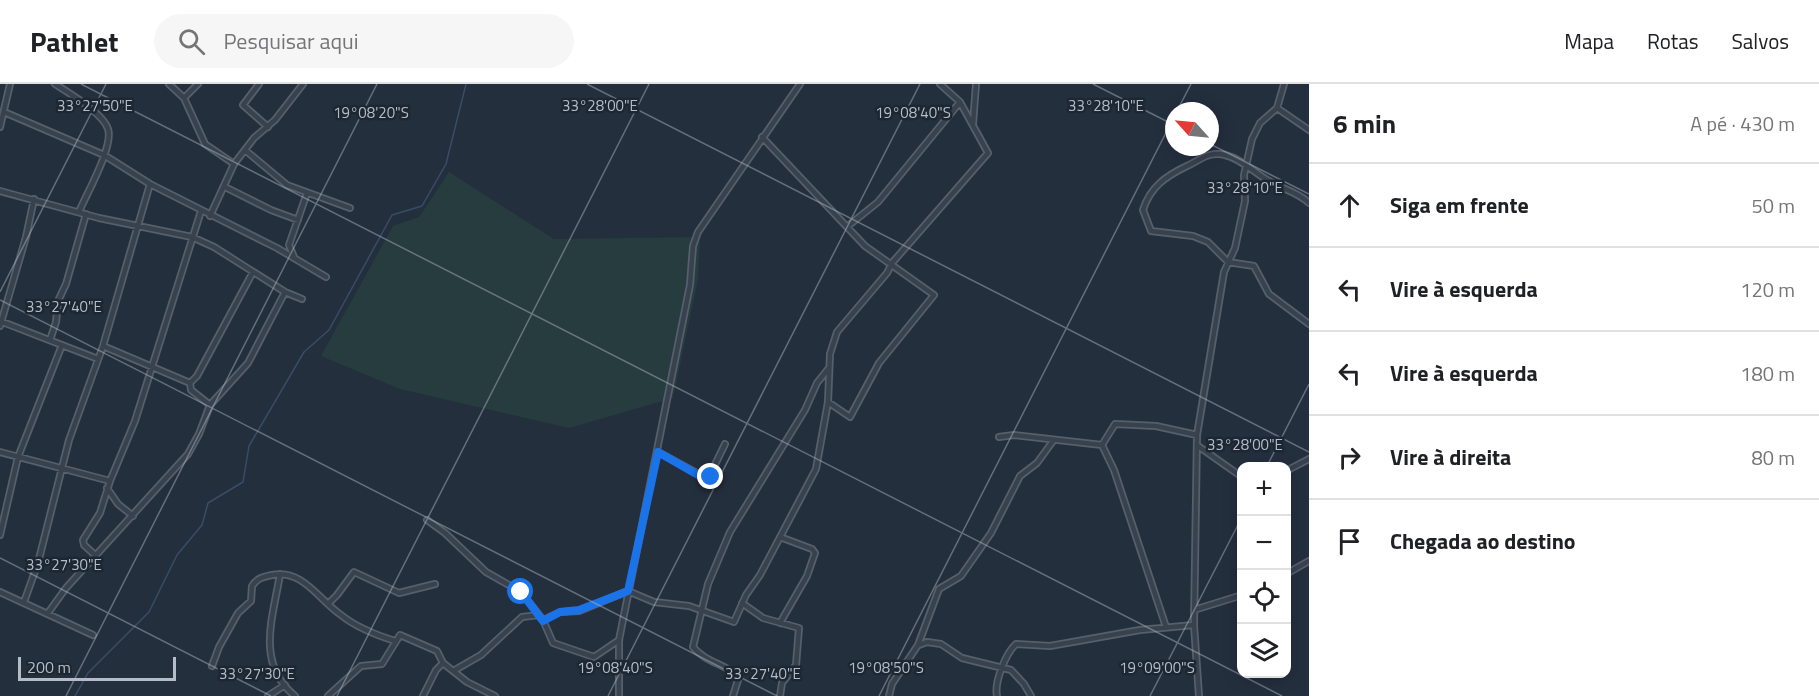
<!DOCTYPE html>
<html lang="pt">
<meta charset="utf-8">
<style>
:root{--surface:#fff;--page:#f6f6f6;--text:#202124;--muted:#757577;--line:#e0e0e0}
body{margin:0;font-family:"Titillium Web",sans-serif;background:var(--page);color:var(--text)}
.controls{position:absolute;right:18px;bottom:18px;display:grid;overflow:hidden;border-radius:12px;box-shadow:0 3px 15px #0003}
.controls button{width:54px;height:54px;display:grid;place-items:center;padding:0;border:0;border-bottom:2px solid var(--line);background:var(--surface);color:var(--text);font:30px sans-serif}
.compass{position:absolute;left:1165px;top:18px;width:54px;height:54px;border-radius:50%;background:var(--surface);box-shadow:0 3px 15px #0003;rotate:297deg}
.scale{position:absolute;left:18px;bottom:15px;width:158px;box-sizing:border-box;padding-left:6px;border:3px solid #b4bcc9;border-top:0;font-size:16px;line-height:21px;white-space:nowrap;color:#b4bcc9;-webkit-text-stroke:4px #1d2633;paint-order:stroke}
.stop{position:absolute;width:18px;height:18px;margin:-14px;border:4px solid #1a73e8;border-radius:50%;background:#fff}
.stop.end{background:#1a73e8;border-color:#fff;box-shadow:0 2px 6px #0008}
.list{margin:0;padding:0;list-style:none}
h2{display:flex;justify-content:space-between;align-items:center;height:78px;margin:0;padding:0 24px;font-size:26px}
h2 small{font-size:20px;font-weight:400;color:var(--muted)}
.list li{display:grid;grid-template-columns:39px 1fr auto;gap:18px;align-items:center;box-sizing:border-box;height:84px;padding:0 24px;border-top:2px solid var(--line)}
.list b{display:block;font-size:22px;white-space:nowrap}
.list em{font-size:20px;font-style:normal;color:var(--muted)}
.icon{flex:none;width:33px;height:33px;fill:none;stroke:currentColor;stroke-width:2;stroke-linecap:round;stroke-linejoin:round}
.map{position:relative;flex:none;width:1309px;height:612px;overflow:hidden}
header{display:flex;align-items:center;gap:36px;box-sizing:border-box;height:84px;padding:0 30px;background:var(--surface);border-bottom:2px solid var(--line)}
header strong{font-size:28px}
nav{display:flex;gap:33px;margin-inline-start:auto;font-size:21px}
.search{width:420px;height:54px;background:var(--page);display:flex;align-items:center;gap:15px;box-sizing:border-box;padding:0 21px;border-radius:33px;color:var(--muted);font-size:22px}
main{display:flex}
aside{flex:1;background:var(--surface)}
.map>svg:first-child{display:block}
.green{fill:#263c3f}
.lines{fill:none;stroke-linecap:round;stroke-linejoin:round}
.stream{stroke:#394c67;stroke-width:1.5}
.street-casing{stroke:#565f6c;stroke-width:8}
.street{stroke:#38414e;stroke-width:4.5}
.route{stroke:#1a73e8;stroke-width:8}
.ticks{fill:none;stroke:#b4bcc9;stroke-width:1.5;stroke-opacity:0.45}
.ticks-label{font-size:15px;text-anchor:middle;fill:#b4bcc9;stroke:#1d2633;stroke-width:5;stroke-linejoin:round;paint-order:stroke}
</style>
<header>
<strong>Pathlet</strong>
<div class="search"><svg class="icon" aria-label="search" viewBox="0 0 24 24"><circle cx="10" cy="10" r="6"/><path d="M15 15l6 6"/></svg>Pesquisar aqui</div>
<nav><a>Mapa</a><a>Rotas</a><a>Salvos</a></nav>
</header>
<main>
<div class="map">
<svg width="1309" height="612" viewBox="0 0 1309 612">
<rect width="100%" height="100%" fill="#242f3e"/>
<path class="green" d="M 449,88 L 554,155 L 700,153 L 698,195 L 673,314 L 569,344 L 400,305 L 321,272 L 393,142 L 419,133 Z"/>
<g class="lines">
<path class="stream" d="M 75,612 L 88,589 L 149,528 L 177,471 L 202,441 L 208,419 L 243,398 L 249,362 L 304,268 L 329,246 L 392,131 L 422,122 L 446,80 L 466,0"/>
<defs>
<path id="street" d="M 55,0 C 69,9 103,29 108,45 C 114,62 86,111 79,128
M 169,0 L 184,14 L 205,60 L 234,80
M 259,0 L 243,21 L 268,43
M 184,14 L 198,0
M 1277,24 L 1309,46
M 4,28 L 104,71 L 150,100 L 277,164 L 326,193
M 973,40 L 976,0
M 0,43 L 10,0
M 762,53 L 865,162 L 934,211 L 879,279 L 850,333 L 828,318
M 245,66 L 287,101 L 350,124
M 225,103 L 271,126 L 298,136
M 0,107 L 99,134 L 192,153 L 214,163 L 285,208 L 302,215
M 1309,119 C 1298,108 1282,105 1269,97 C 1254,89 1242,75 1225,71 C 1209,67 1200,76 1187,82 C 1166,92 1150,103 1143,126 L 1151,147 L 1193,152 L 1208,158 L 1228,178 L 1254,182 L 1269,210 L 1309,240
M 210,132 L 234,80 L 254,54 L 275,36 L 303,0
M 848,142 L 878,118 L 960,18
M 294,173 L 289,161 L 307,109
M 0,237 L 98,275
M 0,242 L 26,153 L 34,115
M 50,256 L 56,238 L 58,217 L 66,200 L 86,130
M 103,262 L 190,299
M 190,299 L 197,292 L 253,188
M 190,299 L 191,306 L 210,321
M 999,353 L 1014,351 L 1102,361
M 1198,362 L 1242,393
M 0,368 L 110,397
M 658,368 L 708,395 L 725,360
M 1286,387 L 1309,375
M 107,404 L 118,420 L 133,432
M 427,436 L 445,449 L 486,488 L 521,508 L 543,536 L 553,559 L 594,573 L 619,556
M 0,451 L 18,373 L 62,261
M 95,471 L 84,461 L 83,456 L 100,429 L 110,397 L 135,337 L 201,127
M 280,490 C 273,534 255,579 295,612
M 1286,490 L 1309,477
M 0,508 L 93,551
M 24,518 L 38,479 L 69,356 L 103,262 L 150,100
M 742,519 L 763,534 L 799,544 L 796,581 L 782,599 L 780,612
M 328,520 L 337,511 L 354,488 L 399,509 L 435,500
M 1194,526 L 1242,511
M 48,529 L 66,504 L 188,370 L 199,350 L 210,321 L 248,279 L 285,208
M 543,536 L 560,528 L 579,527 L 628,507 L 654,518 L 689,522 L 734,538 L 746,511 L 760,491 L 816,385 L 828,318 L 830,270 L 837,248 L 887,189 L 892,179 L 988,69 L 960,18 L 940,0
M 780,539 L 807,492 L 815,469 L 812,465 L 780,453
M 1166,543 L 1114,386 L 1102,361 L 1115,340 L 1156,342 L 1197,351
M 919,561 L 927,558 L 941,560 L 962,574 L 1011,586 L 1024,600 L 1031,612
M 212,582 L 219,563 L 238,529 L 251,517 L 252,502 C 257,494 263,493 272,491 C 303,485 318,515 341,531 C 357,544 376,551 395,557
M 455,586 L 481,571 L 522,533 L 539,531
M 268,612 L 285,601
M 328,612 L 361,582 L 382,580 L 400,551 L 437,567 L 443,579 L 467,598 L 495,612
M 423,612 L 436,586 L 443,579
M 619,612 L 619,556 L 690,201 L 693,162 L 698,148 L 800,0
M 733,612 L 739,593 C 724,579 706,579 693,563 L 708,500 L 730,448 L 805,326 L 817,299 L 829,284
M 889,612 L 892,600 L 918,561 L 939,505 L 961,492 L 991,449 L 1020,392 L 1037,379 L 1053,357
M 997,612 C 994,598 1006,569 1016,560 L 1050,562 L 1140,546 L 1194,541
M 1199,612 L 1194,541 L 1197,351 L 1224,188 L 1235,164 L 1245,117 L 1244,91 L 1252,55 L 1260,39 L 1277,24 L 1284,0"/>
</defs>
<use href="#street" class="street-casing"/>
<use href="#street" class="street"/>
</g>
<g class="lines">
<path class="route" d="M 521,508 L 543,537 L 560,528 L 579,526 L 628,507 L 658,368 L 705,395 L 711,393"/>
</g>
<path class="ticks" d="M 81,0 L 1282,612M 587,0 L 1309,368M 1093,0 L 1174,41M 1177,27 L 1191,0M 1210,60 L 1309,110M 0,208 L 106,0M 0,216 L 777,612M 1267,382 L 1309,300M 0,474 L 271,612M 66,612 L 377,0M 337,612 L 649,0M 608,612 L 920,0M 879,612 L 1174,33M 1150,612 L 1242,433"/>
<g class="ticks-label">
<text x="1106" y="27">33°28'10"E</text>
<text x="95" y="27">33°27'50"E</text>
<text x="600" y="27">33°28'00"E</text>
<text x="371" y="34">19°08'20"S</text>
<text x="913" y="34">19°08'40"S</text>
<text x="1245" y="109">33°28'10"E</text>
<text x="64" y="228">33°27'40"E</text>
<text x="1245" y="366">33°28'00"E</text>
<text x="64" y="486">33°27'30"E</text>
<text x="615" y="589">19°08'40"S</text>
<text x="886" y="589">19°08'50"S</text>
<text x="1157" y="589">19°09'00"S</text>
<text x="257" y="595">33°27'30"E</text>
<text x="763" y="595">33°27'40"E</text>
</g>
</svg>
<div class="controls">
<button>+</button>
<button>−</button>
<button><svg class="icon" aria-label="locate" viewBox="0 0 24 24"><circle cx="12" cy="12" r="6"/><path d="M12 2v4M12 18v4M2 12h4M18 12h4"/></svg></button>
<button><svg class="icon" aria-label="layers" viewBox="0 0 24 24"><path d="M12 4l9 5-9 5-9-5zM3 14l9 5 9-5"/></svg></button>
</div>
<svg class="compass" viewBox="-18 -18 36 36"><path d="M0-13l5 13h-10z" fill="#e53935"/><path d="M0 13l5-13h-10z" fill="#757577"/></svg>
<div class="scale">200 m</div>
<div class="stop" style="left:521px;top:508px"></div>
<div class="stop end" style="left:711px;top:393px"></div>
</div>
<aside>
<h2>6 min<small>A pé · 430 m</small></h2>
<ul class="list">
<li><svg class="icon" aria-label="ahead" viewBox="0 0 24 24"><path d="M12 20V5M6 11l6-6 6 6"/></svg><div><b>Siga em frente</b></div><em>50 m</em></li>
<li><svg class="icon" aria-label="left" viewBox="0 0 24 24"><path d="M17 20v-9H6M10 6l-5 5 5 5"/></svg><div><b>Vire à esquerda</b></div><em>120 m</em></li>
<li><svg class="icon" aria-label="left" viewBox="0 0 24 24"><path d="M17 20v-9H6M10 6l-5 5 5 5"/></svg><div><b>Vire à esquerda</b></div><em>180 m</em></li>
<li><svg class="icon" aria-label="right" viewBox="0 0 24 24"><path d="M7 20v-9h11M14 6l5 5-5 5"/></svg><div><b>Vire à direita</b></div><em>80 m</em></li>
<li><svg class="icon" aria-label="arrive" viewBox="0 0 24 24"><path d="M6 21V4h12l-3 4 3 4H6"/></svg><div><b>Chegada ao destino</b></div></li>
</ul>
</aside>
</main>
